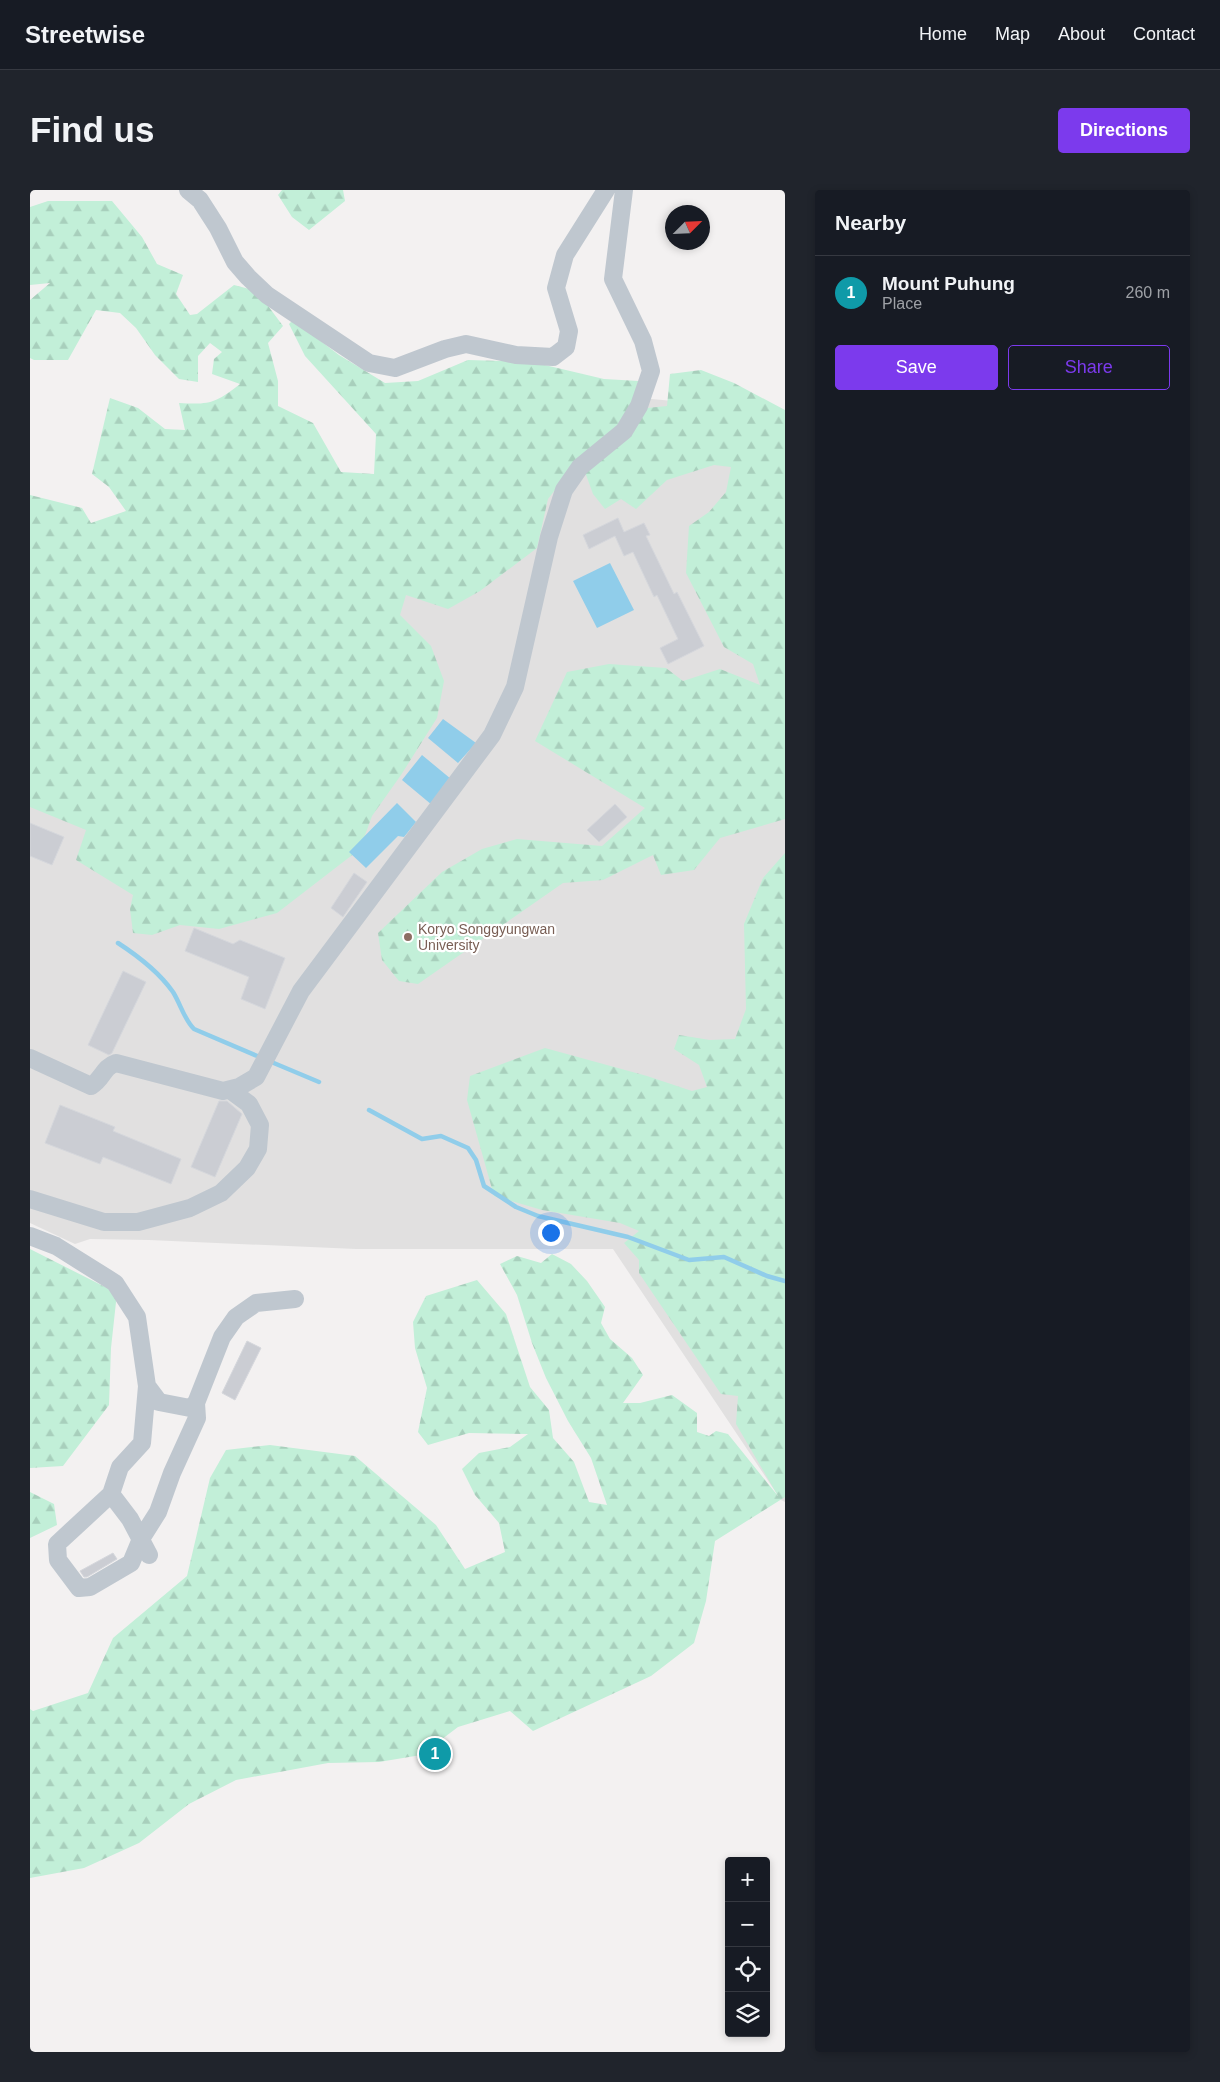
<!DOCTYPE html>
<meta charset="utf-8">
<style>
:root{--surface:#171b24;--page:#20242c;--text:#f1f3f6;--muted:#9ea1a6;--line:#363941;--accent:#7c3aed}
body{margin:0;font-family:Arial,sans-serif;background:var(--page);color:var(--text)}
.controls{position:absolute;right:15px;bottom:15px;display:grid;overflow:hidden;border-radius:5px;box-shadow:0 2px 8px #0003}
.controls button{width:45px;height:45px;display:grid;place-items:center;padding:0;border:0;border-bottom:1px solid var(--line);background:var(--surface);color:var(--text);font:25px sans-serif}
.compass{position:absolute;left:635px;top:15px;width:45px;height:45px;border-radius:50%;background:var(--surface);box-shadow:0 2px 8px #0003;rotate:66deg}
.you{position:absolute;left:520px;top:1042px;width:18px;height:18px;margin:-12px;border:4px solid #fff;border-radius:50%;background:#1a73e8;box-shadow:0 0 0 8px #1a73e833}
.badge{display:grid;place-items:center;width:32px;height:32px;border-radius:50%;background:var(--accent);color:#fff;font-size:16px;font-weight:700}
.pin{position:absolute;translate:-50% -50%;border:2px solid #fff;box-shadow:0 1px 5px #0006}
.list{margin:0;padding:0;list-style:none}
h2{display:flex;justify-content:space-between;align-items:center;height:65px;margin:0;padding:0 20px;font-size:21px}
h2 small{font-size:16px;font-weight:400;color:var(--muted)}
.list li{display:grid;grid-template-columns:32px 1fr auto;gap:15px;align-items:center;box-sizing:border-box;height:75px;padding:0 20px;border-top:1px solid var(--line)}
.list b{display:block;font-size:19px;white-space:nowrap}
.list p{margin:0;font-size:16px;white-space:nowrap;color:var(--muted)}
.list em{font-size:16px;font-style:normal;color:var(--muted)}
.actions{display:flex;gap:10px;padding:15px 20px}
.actions a{flex:1;padding:11px 0;border:1px solid var(--accent);border-radius:5px;text-align:center;font-size:18px;color:var(--accent)}
.actions .main{background:var(--accent);color:#fff}
.icon{flex:none;width:28px;height:28px;fill:none;stroke:currentColor;stroke-width:2;stroke-linecap:round;stroke-linejoin:round}
.map{position:relative;flex:none;width:755px;height:1862px;overflow:hidden;border-radius:5px}
header{display:flex;align-items:center;gap:30px;box-sizing:border-box;height:70px;padding:0 25px;background:var(--surface);border-bottom:1px solid var(--line)}
header strong{font-size:24px}
nav{display:flex;gap:28px;margin-inline-start:auto;font-size:18px}
.intro{display:flex;align-items:center;justify-content:space-between;box-sizing:border-box;height:120px;padding:0 30px}
h1{margin:0;font-size:35px}
.button{padding:12px 22px;border-radius:5px;background:var(--accent);color:#fff;font-size:18px;font-weight:700}
main{display:flex;gap:30px;padding:0 30px}
aside{flex:1;background:var(--surface);border-radius:5px;box-shadow:0 2px 8px #0003}
.map>svg:first-child{display:block}
.education{fill:#e1e0e0}
.forest{fill:url(#forest-firs)}
.water{fill:#90cdea}
.lines{fill:none;stroke-linecap:round;stroke-linejoin:round}
.stream{stroke:#90cdea;stroke-width:4.5}
.building{fill:#cbcdd3;stroke:#d5d7dc}
.minor{stroke:#bfc7cf;stroke-width:18}
.education-dot{fill:#8d6e63;stroke:#fff;stroke-width:2}
.labels{text-anchor:middle;dominant-baseline:central;stroke-width:4.5;stroke-linejoin:round;paint-order:stroke}
.education-label{font-size:14px;fill:#785e54;stroke:#fff;text-anchor:start}
</style>
<header>
<strong>Streetwise</strong>
<nav><a>Home</a><a>Map</a><a>About</a><a>Contact</a></nav>
</header>
<div class="intro"><h1>Find us</h1><a class="button">Directions</a></div>
<main>
<div class="map">
<svg width="755" height="1862" viewBox="0 0 755 1862">
<defs>
<pattern id="forest-firs" width="22" height="20" patternUnits="userSpaceOnUse" patternTransform="scale(1.25)"><rect width="22" height="20" fill="#c2efd8"/><path d="M5 1l3.5 6h-7zM16 11l3.5 6h-7z" fill="#a8cfbc"/></pattern>
</defs>
<rect width="100%" height="100%" fill="#f3f1f1"/>
<path class="education" d="M 600,207 L 643,211 L 755,273 L 755,1312 L 751,1310 L 583,1059 L 326,1059 L 119,1050 L 60,1049 L 45,1054 L 0,1033 L 0,461 Z"/>
<path class="forest" d="M 252,0 L 313,0 L 315,11 L 279,40 L 262,27 L 248,5 Z
M 18,11 L 82,11 L 112,47 L 127,74 L 153,85 L 146,104 L 160,125 L 167,124 L 204,95 L 227,101 L 253,136 L 238,153 L 248,191 L 248,216 L 283,233 L 311,282 L 344,284 L 346,244 L 275,166 L 259,134 L 263,130 L 309,165 L 355,193 L 388,191 L 438,170 L 502,172 L 574,189 L 609,191 L 595,234 L 617,218 L 637,216 L 640,184 L 671,180 L 704,193 L 755,220 L 755,629 L 690,648 L 664,680 L 631,685 L 623,665 L 573,690 L 533,693 L 388,794 L 369,791 L 352,770 L 348,743 L 412,682 L 452,659 L 487,649 L 572,656 L 615,618 L 505,551 L 537,482 L 579,474 L 636,478 L 653,491 L 690,479 L 730,495 L 723,474 L 694,457 L 656,383 L 659,336 L 679,322 L 696,302 L 701,277 L 684,275 L 637,290 L 606,319 L 591,309 L 575,319 L 563,304 L 555,282 L 541,279 L 518,309 L 507,358 L 450,401 L 418,419 L 376,405 L 370,425 L 401,456 L 414,491 L 407,528 L 371,585 L 342,626 L 330,659 L 247,723 L 189,739 L 150,735 L 122,745 L 103,743 L 100,719 L 103,705 L 46,670 L 56,640 L 0,617 L 0,305 L 52,318 L 61,333 L 96,321 L 79,297 L 62,284 L 80,208 L 108,218 L 135,239 L 155,240 L 149,213 C 180,215 186,213 210,194 L 182,184 L 184,169 L 192,162 L 180,153 L 168,166 L 168,192 L 149,189 L 125,165 L 106,138 L 90,123 L 66,120 L 38,170 L 4,170 L 0,168 L 0,110 L 20,93 L 0,95 L 0,17 Z
M 755,663 L 755,1307 L 685,1351 L 676,1411 L 664,1453 L 621,1486 L 503,1541 L 480,1521 L 428,1537 L 391,1565 L 349,1572 L 298,1573 L 206,1590 L 159,1614 L 109,1653 L 54,1678 L 0,1688 L 0,1519 L 3,1521 L 58,1503 L 83,1448 L 157,1386 L 180,1288 L 196,1260 L 240,1255 L 325,1266 L 406,1335 L 435,1379 L 475,1362 L 469,1333 L 445,1305 L 432,1279 L 449,1263 L 480,1257 L 498,1244 L 439,1243 L 398,1255 L 388,1242 L 397,1198 L 385,1158 L 383,1132 L 396,1106 L 447,1090 L 476,1124 L 500,1197 L 519,1220 L 523,1248 L 544,1272 L 559,1312 L 577,1315 L 561,1268 L 538,1231 L 516,1188 L 502,1153 L 487,1105 L 470,1074 L 487,1066 L 511,1073 L 522,1064 L 541,1074 L 557,1091 L 575,1117 L 571,1133 L 580,1149 L 602,1168 L 613,1185 L 593,1213 L 610,1213 L 642,1205 L 667,1223 L 667,1242 L 679,1246 L 686,1241 L 698,1244 L 748,1306 L 706,1234 L 708,1206 L 691,1204 L 609,1083 L 609,1070 L 594,1053 L 609,1041 L 590,1033 L 512,1020 L 464,1006 L 437,910 L 440,886 L 515,858 L 617,886 L 662,901 L 677,897 L 669,875 L 644,859 L 649,845 L 680,850 L 705,849 L 716,819 L 714,734 L 733,688 Z
M 0,1059 L 87,1103 L 81,1158 L 79,1215 L 33,1276 L 0,1278 Z
M 0,1302 L 24,1314 L 27,1335 L 0,1348 Z"/>
<path class="water" d="M 580,373 L 604,420 L 567,438 L 543,391 Z
M 413,529 L 446,553 L 428,573 L 398,548 Z
M 392,565 L 421,589 L 402,615 L 372,590 Z
M 367,613 L 386,632 L 374,647 L 368,646 L 336,678 L 319,662 Z"/>
<g class="lines">
<path class="stream" d="M 88,753 C 108,766 129,782 143,802 C 151,815 154,829 164,839 L 232,868
M 239,871 L 289,892
M 339,920 L 392,949 L 411,946 L 438,958 L 446,970 L 454,996 L 486,1017 L 508,1026 L 598,1047 L 659,1070 L 694,1067 L 737,1086 L 755,1091"/>
</g>
<path class="building" d="M 588,328 L 594,342 L 614,333 L 620,345 L 616,346 L 644,404 L 647,402 L 674,456 L 638,474 L 630,458 L 648,449 L 627,405 L 624,407 L 603,362 L 594,366 L 585,346 L 559,359 L 553,345 Z
M 585,614 L 597,627 L 569,652 L 557,640 Z
M 0,633 L 34,647 L 22,675 L 0,666 Z
M 324,683 L 337,692 L 313,727 L 301,718 Z
M 164,738 L 203,754 L 210,750 L 255,768 L 235,819 L 211,809 L 219,787 L 155,761 Z
M 93,781 L 116,792 L 82,863 L 79,865 L 58,855 Z
M 189,911 L 197,911 L 212,924 L 185,987 L 161,977 Z
M 30,915 L 85,937 L 83,941 L 151,969 L 141,994 L 73,967 L 70,974 L 15,953 Z
M 217,1151 L 231,1158 L 205,1210 L 192,1203 Z
M 83,1363 L 87,1369 L 57,1387 L 54,1387 L 50,1381 Z"/>
<g class="lines">
<path class="minor" d="M 158,0 L 170,10 L 188,38 L 205,72 L 218,87 L 237,105 L 339,173 L 365,178 L 415,159 L 436,154 L 486,165 L 523,167 L 536,157 L 539,141 L 526,98 L 535,65 L 576,0
M 0,868 L 61,896 C 74,888 72,878 86,873 L 193,901 L 209,897 L 226,887 L 271,801 L 462,545 L 485,497 L 519,347 L 534,300 L 550,277 L 594,241 L 609,216 L 621,181 L 613,151 L 583,89 L 594,0
M 0,1009 L 74,1032 L 108,1032 L 160,1018 L 191,1003 L 217,978 L 228,959 L 230,935 L 219,914 L 200,900
M 0,1046 L 26,1056 L 85,1093 L 107,1127 L 117,1196 L 129,1212 L 160,1218 L 166,1213 L 192,1147 L 206,1127 L 226,1113 L 265,1109
M 117,1196 L 112,1253 L 90,1277 L 81,1304 L 100,1329 L 119,1365
M 81,1304 L 27,1354 L 28,1370 L 49,1398 L 60,1397 L 101,1373 L 111,1349 L 128,1322 L 142,1283 L 167,1228 L 166,1213"/>
</g>
<circle class="education-dot" cx="378" cy="747" r="5"/>
<g class="labels">
<g class="education-label">
<text x="388" y="739">Koryo Songgyungwan<tspan x="388" dy="16">University</tspan></text>
</g>
</g>
</svg>
<div class="controls">
<button>+</button>
<button>−</button>
<button><svg class="icon" aria-label="locate" viewBox="0 0 24 24"><circle cx="12" cy="12" r="6"/><path d="M12 2v4M12 18v4M2 12h4M18 12h4"/></svg></button>
<button><svg class="icon" aria-label="layers" viewBox="0 0 24 24"><path d="M12 4l9 5-9 5-9-5zM3 14l9 5 9-5"/></svg></button>
</div>
<svg class="compass" viewBox="-18 -18 36 36"><path d="M0-13l5 13h-10z" fill="#e53935"/><path d="M0 13l5-13h-10z" fill="#9ea1a6"/></svg>
<div class="you"></div>
<div class="pin badge" style="left:405px;top:1564px;background:#0f9aa8">1</div>
</div>
<aside>
<h2>Nearby<small></small></h2>
<ul class="list">
<li><span class="badge" style="background:#0f9aa8">1</span><div><b>Mount Puhung</b><p>Place</p></div><em>260 m</em></li>
</ul>
<div class="actions"><a class="main">Save</a><a>Share</a></div>
</aside>
</main>
